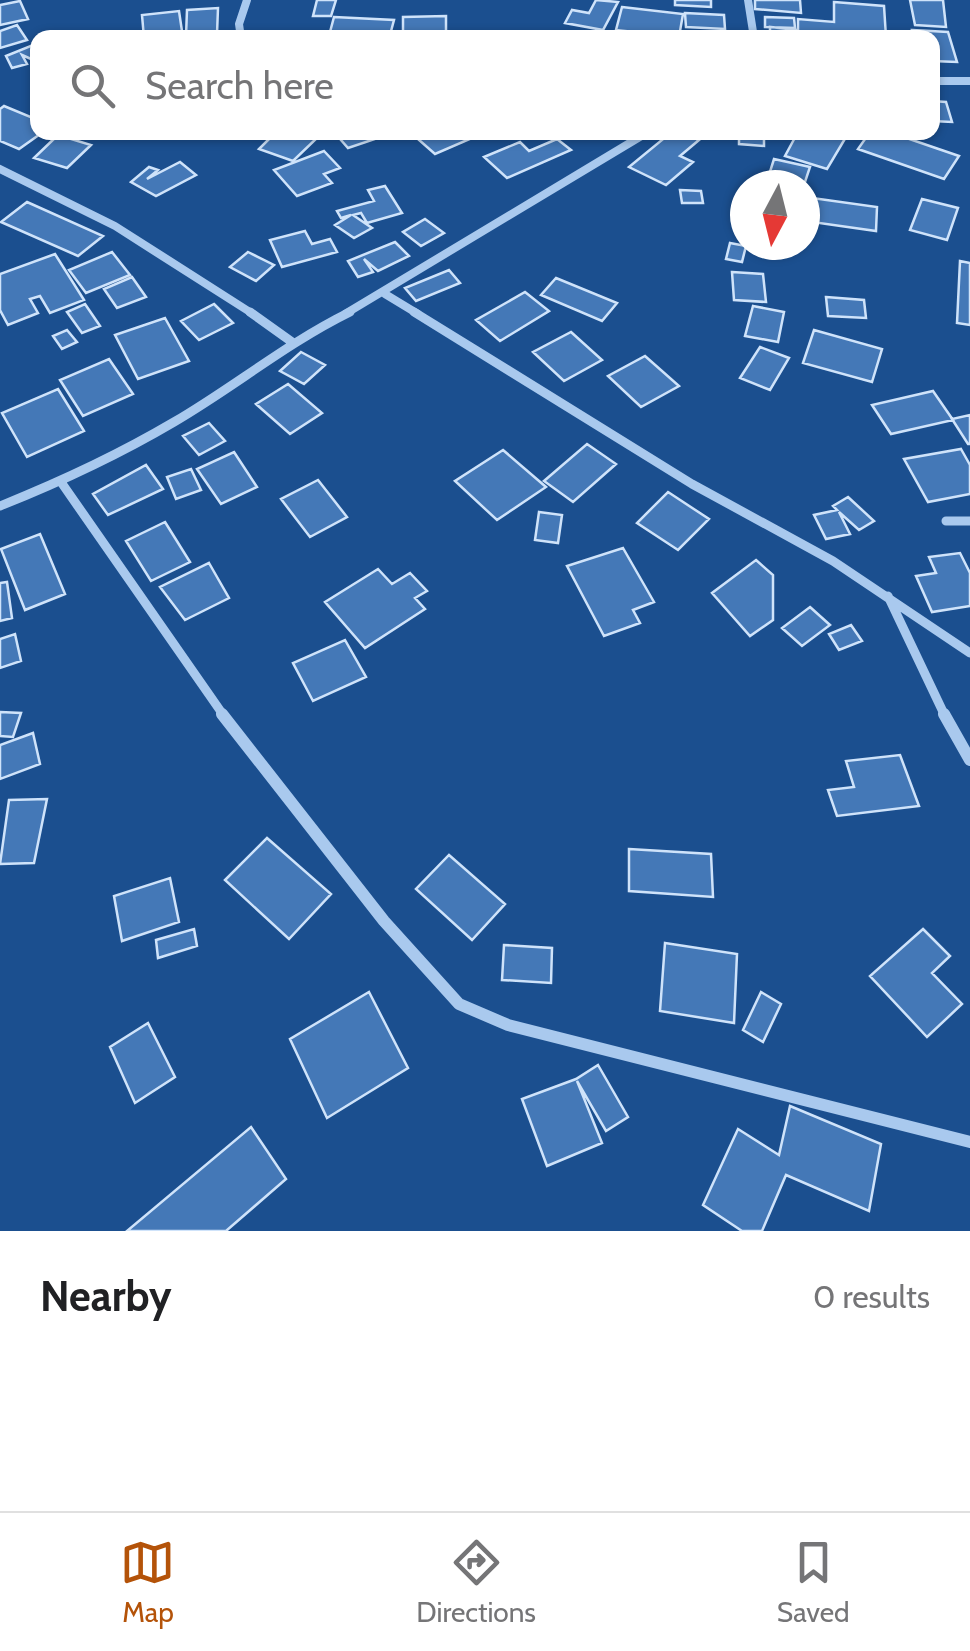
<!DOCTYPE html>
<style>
:root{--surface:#fff;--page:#f2f2f2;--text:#202124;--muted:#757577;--line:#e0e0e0;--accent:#b45309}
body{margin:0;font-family:Cabin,sans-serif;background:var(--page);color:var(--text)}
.compass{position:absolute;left:730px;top:170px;width:90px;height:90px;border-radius:50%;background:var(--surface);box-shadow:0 2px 8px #0004;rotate:187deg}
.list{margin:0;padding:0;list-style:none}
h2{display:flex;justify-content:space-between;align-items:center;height:130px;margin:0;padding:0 40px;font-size:42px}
h2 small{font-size:32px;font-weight:400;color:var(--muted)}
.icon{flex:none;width:55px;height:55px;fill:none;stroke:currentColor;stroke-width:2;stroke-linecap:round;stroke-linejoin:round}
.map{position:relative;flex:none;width:970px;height:1231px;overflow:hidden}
.search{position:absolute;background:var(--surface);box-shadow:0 2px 8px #0004;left:30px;right:30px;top:30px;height:110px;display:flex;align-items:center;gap:25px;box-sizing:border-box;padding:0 35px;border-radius:20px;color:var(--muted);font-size:38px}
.sheet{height:280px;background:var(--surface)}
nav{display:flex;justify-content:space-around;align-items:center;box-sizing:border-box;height:140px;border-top:2px solid var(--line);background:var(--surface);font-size:28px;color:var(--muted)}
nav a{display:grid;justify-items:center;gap:5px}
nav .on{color:var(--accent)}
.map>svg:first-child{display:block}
.building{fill:#4478b7;stroke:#cfe3fa;stroke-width:2.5}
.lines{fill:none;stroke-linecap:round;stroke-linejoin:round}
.minor-far2{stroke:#a9c9ee;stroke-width:8}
.minor-far1{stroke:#a9c9ee;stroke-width:9}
.minor{stroke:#a9c9ee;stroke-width:12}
</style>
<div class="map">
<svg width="970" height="1231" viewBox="0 0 970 1231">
<rect width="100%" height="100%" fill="#1b4f8f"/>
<path class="building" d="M 317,0 L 336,0 L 331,16 L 313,16 Z
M 596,0 L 618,2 L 603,30 L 565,23 L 572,10 L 589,13 Z
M 675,0 L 711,0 L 711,7 L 675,5 Z
M 755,0 L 800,0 L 801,13 L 755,9 Z
M 910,0 L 943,0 L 946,27 L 915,25 Z
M 20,1 L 28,19 L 0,25 L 0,5 Z
M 834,2 L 884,6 L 886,37 L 770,38 L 770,27 L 798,30 L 798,19 L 834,22 Z
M 622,7 L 683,14 L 679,37 L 616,30 Z
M 218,8 L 217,34 L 186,36 L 187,10 Z
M 179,11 L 183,38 L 144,38 L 142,15 Z
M 685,13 L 724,15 L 725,29 L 686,27 Z
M 446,16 L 446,38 L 403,38 L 403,17 Z
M 334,17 L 394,20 L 390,35 L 330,32 Z
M 765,17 L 794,18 L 795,28 L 765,27 Z
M 17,25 L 27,40 L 0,48 L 0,31 Z
M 912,30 L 948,32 L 957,62 L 932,61 L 932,38 L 914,38 Z
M 33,45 L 38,47 L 38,62 L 22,55 L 27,64 L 12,68 L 6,56 Z
M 932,101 L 946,102 L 952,122 L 932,121 Z
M 4,106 L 38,120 L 38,132 L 43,132 L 19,149 L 0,141 L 0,109 Z
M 276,132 L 305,132 L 318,137 L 293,161 L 259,149 Z
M 334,132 L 377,132 L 381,137 L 348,148 Z
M 410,132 L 475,132 L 479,135 L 435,154 Z
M 662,132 L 682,132 L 699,140 L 680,156 L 693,162 L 666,185 L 629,167 L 662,140 L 657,137 Z
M 739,132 L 764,132 L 764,146 L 739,144 Z
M 798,132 L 849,132 L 827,169 L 785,156 Z
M 870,132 L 889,132 L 959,156 L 944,179 L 858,149 Z
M 58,135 L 91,145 L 67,168 L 34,158 Z
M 557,139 L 571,150 L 507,178 L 484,157 L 520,142 L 529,151 Z
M 324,151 L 340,168 L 324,174 L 332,183 L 297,196 L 274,170 Z
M 774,159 L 810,167 L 804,185 L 768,178 Z
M 180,162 L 196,175 L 156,196 L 131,182 L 149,167 L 158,170 L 147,179 Z
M 385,186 L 402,213 L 367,223 L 361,213 L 353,215 L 372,228 L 354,238 L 335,225 L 351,215 L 341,218 L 337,211 L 374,201 L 368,190 Z
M 680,190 L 701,191 L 703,203 L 682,203 Z
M 805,197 L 877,207 L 876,231 L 805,221 Z
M 922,199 L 958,208 L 947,240 L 910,230 Z
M 27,202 L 103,236 L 78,256 L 1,222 Z
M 425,219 L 444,233 L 421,246 L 403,232 Z
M 305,231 L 312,244 L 330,239 L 337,252 L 282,267 L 270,240 Z
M 395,242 L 409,256 L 378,271 L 364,259 L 373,272 L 358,277 L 348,261 Z
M 730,243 L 746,246 L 742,262 L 726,259 Z
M 112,252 L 130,275 L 86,293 L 69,270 Z
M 248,252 L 274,265 L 256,281 L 230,267 Z
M 55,254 L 84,300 L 50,313 L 40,296 L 30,299 L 38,313 L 8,325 L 0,310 L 0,274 Z
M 960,261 L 970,263 L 970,325 L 957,323 Z
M 449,270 L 460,283 L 416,301 L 405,288 Z
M 732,272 L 763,274 L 766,302 L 734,300 Z
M 132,277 L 146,297 L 117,308 L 104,289 Z
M 556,278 L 617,303 L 602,321 L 541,295 Z
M 525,292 L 549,311 L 500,341 L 476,320 Z
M 826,297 L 864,300 L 866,318 L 828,316 Z
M 85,304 L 100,326 L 82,333 L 67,312 Z
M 214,304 L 233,323 L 199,340 L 181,321 Z
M 753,306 L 784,312 L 778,342 L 745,336 Z
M 165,318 L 189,361 L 138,379 L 115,335 Z
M 67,330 L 77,342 L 62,349 L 53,336 Z
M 814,330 L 882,349 L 872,382 L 803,363 Z
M 571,332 L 602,360 L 564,381 L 533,352 Z
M 760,347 L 789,358 L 770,390 L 740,378 Z
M 301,352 L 325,365 L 304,384 L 280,371 Z
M 645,356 L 679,386 L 641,407 L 608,376 Z
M 109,359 L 133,394 L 83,416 L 60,380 Z
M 288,384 L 322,413 L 290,434 L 256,404 Z
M 58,389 L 84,431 L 27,457 L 2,413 Z
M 933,391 L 953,420 L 891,434 L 872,405 Z
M 970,415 L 970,444 L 968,444 L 952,419 Z
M 209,423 L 225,441 L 199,455 L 183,436 Z
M 587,444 L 616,464 L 573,502 L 544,481 Z
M 961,449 L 970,465 L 970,494 L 928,502 L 904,459 Z
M 503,450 L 546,487 L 497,520 L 455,481 Z
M 234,452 L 257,487 L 221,504 L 197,469 Z
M 146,465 L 163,489 L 108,515 L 93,494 Z
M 191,469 L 201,490 L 176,499 L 167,477 Z
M 318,480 L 347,517 L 310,537 L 281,499 Z
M 668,492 L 709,519 L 678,550 L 637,523 Z
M 848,497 L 874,521 L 859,530 L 839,512 L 850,534 L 826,539 L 814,515 L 837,510 L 833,506 Z
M 539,512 L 562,515 L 558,543 L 535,540 Z
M 165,522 L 190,562 L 151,581 L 126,541 Z
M 40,534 L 65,594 L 25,610 L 1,549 Z
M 623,548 L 654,602 L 633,610 L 640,623 L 604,636 L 567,566 Z
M 960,553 L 970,573 L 970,606 L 932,612 L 916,576 L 936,573 L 929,557 Z
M 756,560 L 773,575 L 773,620 L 750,636 L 712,593 Z
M 209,563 L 229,598 L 185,620 L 160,587 Z
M 378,569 L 392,584 L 410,573 L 427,591 L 415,598 L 425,609 L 365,648 L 325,602 Z
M 7,582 L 12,618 L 0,621 L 0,583 Z
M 810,607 L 830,625 L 802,646 L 782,628 Z
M 851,625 L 862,641 L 839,650 L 829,634 Z
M 15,634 L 21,661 L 0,668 L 0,639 Z
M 345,640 L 366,677 L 313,701 L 293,663 Z
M 0,712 L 21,713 L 13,737 L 0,736 Z
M 33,733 L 40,764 L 0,779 L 0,745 Z
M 900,755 L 919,806 L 837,816 L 828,790 L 854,787 L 846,761 Z
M 47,799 L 34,863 L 0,864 L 9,800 Z
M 267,838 L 331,894 L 289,939 L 225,880 Z
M 629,849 L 711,854 L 713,897 L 629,891 Z
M 449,855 L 505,904 L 472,940 L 416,889 Z
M 170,878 L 179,922 L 122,941 L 114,896 Z
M 194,929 L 197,946 L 158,958 L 156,940 Z
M 923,929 L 950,956 L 932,973 L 962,1004 L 927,1037 L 870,976 Z
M 665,943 L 737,954 L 734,1023 L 660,1011 Z
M 504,945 L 552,948 L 551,983 L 502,980 Z
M 369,992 L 408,1068 L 327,1118 L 290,1039 Z
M 761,992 L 781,1004 L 763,1042 L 743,1030 Z
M 148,1023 L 175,1077 L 135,1103 L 110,1047 Z
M 598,1065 L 628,1117 L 606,1131 L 577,1081 L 602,1143 L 547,1166 L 522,1099 L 576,1079 Z
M 790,1106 L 881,1144 L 869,1211 L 786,1175 L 762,1231 L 742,1231 L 703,1205 L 738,1129 L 779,1155 Z
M 251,1127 L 286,1179 L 226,1231 L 127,1231 Z"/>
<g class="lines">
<path class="minor-far2" d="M 748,0 L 754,38
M 241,38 L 239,24 L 247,0
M 932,81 L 970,81
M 0,169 L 115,226 L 253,314
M 385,294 L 418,314
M 345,314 L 648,132"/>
<path class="minor-far1" d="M 250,312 L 292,342
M 414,312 L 692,484 L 833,561 L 970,653
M 61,482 L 224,716
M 0,506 C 60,482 118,455 174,422 C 234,387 287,343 350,312
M 946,521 L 970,521
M 888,596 L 945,716"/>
<path class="minor" d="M 222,714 L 384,921 L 459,1004 L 508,1025 L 970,1142
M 944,714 L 970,760"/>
</g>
</svg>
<svg class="compass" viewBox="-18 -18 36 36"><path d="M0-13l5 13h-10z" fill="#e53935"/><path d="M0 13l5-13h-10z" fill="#757577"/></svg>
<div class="search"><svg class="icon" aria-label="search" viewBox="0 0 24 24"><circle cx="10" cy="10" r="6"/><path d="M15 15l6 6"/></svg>Search here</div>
</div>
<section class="sheet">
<h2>Nearby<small>0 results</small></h2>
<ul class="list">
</ul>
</section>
<nav>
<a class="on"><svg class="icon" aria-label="map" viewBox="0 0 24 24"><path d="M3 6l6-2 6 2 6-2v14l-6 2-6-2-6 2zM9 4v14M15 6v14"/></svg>Map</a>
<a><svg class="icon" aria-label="directions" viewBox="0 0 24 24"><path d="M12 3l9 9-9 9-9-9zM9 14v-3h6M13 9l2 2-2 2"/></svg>Directions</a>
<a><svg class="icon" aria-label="saved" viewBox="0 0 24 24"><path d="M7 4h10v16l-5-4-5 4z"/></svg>Saved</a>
</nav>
